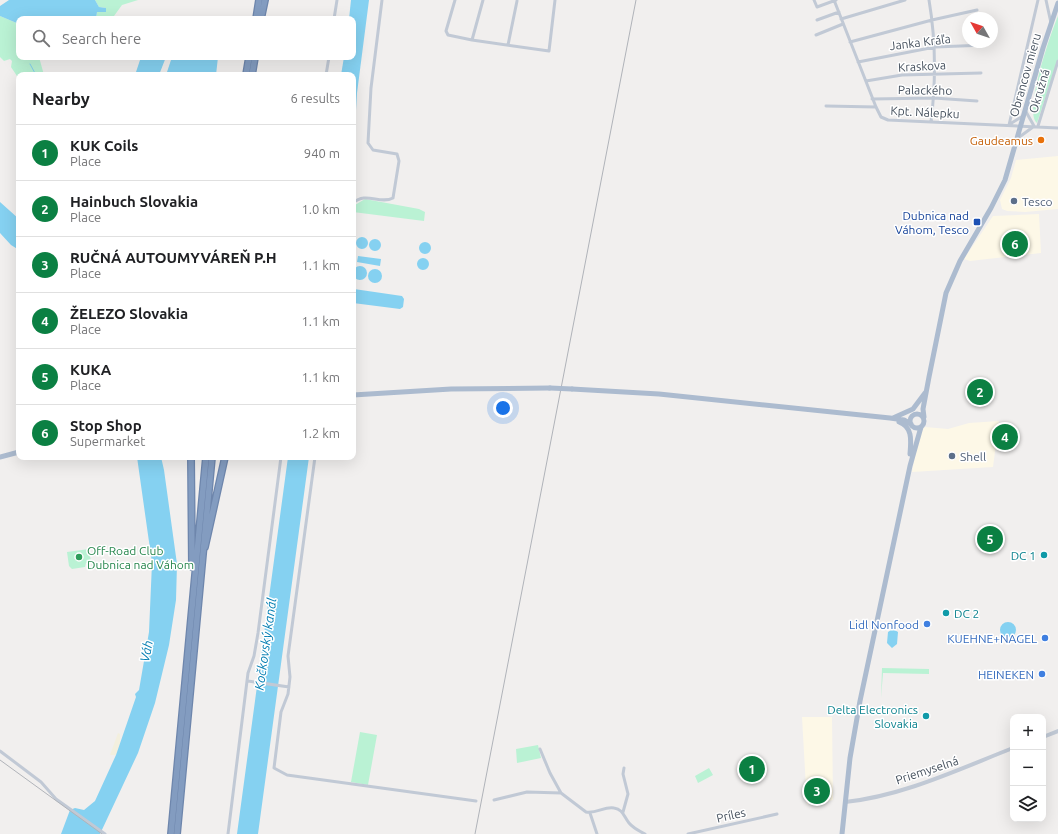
<!DOCTYPE html>
<meta charset="utf-8">
<style>
:root{--surface:#fff;--page:#f2f2f2;--text:#202124;--muted:#757577;--line:#e0e0e0;--accent:#0b8043}
body{margin:0;font-family:Ubuntu,sans-serif;background:var(--page);color:var(--text)}
.controls{position:absolute;right:12px;bottom:12px;display:grid;overflow:hidden;border-radius:8px;box-shadow:0 4px 16px #0002}
.controls button{width:36px;height:36px;display:grid;place-items:center;padding:0;border:0;border-bottom:1px solid var(--line);background:var(--surface);color:var(--text);font:20px sans-serif}
.compass{position:absolute;left:962px;top:12px;width:36px;height:36px;border-radius:50%;background:var(--surface);box-shadow:0 4px 16px #0002;rotate:310deg}
.you{position:absolute;left:503px;top:408px;width:14px;height:14px;margin:-10px;border:3px solid #fff;border-radius:50%;background:#1a73e8;box-shadow:0 0 0 6px #1a73e833}
.badge{display:grid;place-items:center;width:26px;height:26px;border-radius:50%;background:var(--accent);color:#fff;font-size:13px;font-weight:700}
.pin{position:absolute;translate:-50% -50%;border:2px solid #fff;box-shadow:0 1px 4px #0006}
.list{margin:0;padding:0;list-style:none}
h2{display:flex;justify-content:space-between;align-items:center;height:52px;margin:0;padding:0 16px;font-size:17px}
h2 small{font-size:13px;font-weight:400;color:var(--muted)}
.list li{display:grid;grid-template-columns:26px 1fr auto;gap:12px;align-items:center;box-sizing:border-box;height:56px;padding:0 16px;border-top:1px solid var(--line)}
.list b{display:block;font-size:15px;white-space:nowrap}
.list p{margin:0;font-size:13px;white-space:nowrap;color:var(--muted)}
.list em{font-size:13px;font-style:normal;color:var(--muted)}
.icon{flex:none;width:22px;height:22px;fill:none;stroke:currentColor;stroke-width:2;stroke-linecap:round;stroke-linejoin:round}
.map{position:relative;flex:none;width:1058px;height:834px;overflow:hidden}
.search{position:absolute;background:var(--surface);box-shadow:0 4px 16px #0002;left:16px;top:16px;width:340px;height:44px;display:flex;align-items:center;gap:10px;box-sizing:border-box;padding:0 14px;border-radius:8px;color:var(--muted);font-size:15px}
.panel{position:absolute;background:var(--surface);box-shadow:0 4px 16px #0002;left:16px;top:72px;width:340px;height:388px;border-radius:8px}
.map>svg:first-child{display:block}
.commercial{fill:#fdf8e7}
.green{fill:#baf2d4}
.sand{fill:#f3efde}
.water{fill:#85d1f1}
.lines{fill:none;stroke-linecap:round;stroke-linejoin:round}
.stream{stroke:#85d1f1;stroke-width:1}
.motorway-casing{stroke:#6e86ac;stroke-width:8}
.minor{stroke:#c1c9d5;stroke-width:3}
.tertiary{stroke:#c1c9d5;stroke-width:4}
.primary{stroke:#acbbcf;stroke-width:5}
.motorway{stroke:#839cc0;stroke-width:5.5}
.rail{stroke:#b0b3b9;stroke-width:1}
.primary-bridge{stroke:#acbbcf;stroke-width:5}
.food-dot{fill:#e8710a;stroke:#fff;stroke-width:1.5}
.service-dot{fill:#5c6f8a;stroke:#fff;stroke-width:1.5}
.transit-dot{fill:#1a4fb4;stroke:#fff;stroke-width:1.5}
.culture-dot{fill:#0f9aa8;stroke:#fff;stroke-width:1.5}
.leisure-dot{fill:#2e9e5b;stroke:#fff;stroke-width:1.5}
.shop-dot{fill:#3f7fe0;stroke:#fff;stroke-width:1.5}
.labels{text-anchor:middle;dominant-baseline:central;stroke-width:3;stroke-linejoin:round;paint-order:stroke}
.street-label{font-size:12px;fill:#45505d;stroke:#fff}
.food-label{font-size:12px;fill:#c56008;stroke:#fff;text-anchor:end}
.service-label{font-size:12px;fill:#4e5e75;stroke:#fff;text-anchor:start}
.transit-label{font-size:12px;fill:#164399;stroke:#fff;text-anchor:end}
.leisure-label{font-size:12px;fill:#27864d;stroke:#fff;text-anchor:start}
.culture-label{font-size:12px;fill:#0d838f;stroke:#fff;text-anchor:end}
.shop-label{font-size:12px;fill:#366cbe;stroke:#fff;text-anchor:end}
.water-label{font-size:13px;font-style:italic;fill:#047eb2;stroke:#fff}
</style>
<div class="map">
<svg width="1058" height="834" viewBox="0 0 1058 834">
<rect width="100%" height="100%" fill="#f1efee"/>
<path class="commercial" d="M 1058,156 L 1058,209 L 1025,212 L 1007,211 L 1002,209 L 1000,200 L 1011,178 L 1016,160 Z
M 1039,214 L 1041,253 L 970,261 L 964,259 L 993,216 Z
M 999,421 L 993,467 L 912,472 L 919,435 L 925,427 L 948,429 L 969,423 Z
M 802,717 L 832,717 L 833,800 L 822,803 L 808,803 L 807,806 Z"/>
<path class="green" d="M 95,0 L 138,0 L 122,5 L 114,16 L 115,19 L 96,19 L 97,12 L 106,8 L 99,7 Z
M 0,16 L 19,24 L 19,57 L 39,57 L 44,75 L 19,75 L 19,79 L 11,67 L 12,61 L 10,59 L 4,61 L 0,57 Z
M 1058,16 L 1058,59 L 1037,123 C 1023,113 1051,32 1058,16 Z
M 365,199 L 419,209 L 425,212 L 424,221 L 353,212 L 355,205 Z
M 89,549 L 91,562 L 86,563 L 85,567 L 72,569 L 69,566 L 67,552 Z
M 882,668 L 929,669 L 929,674 L 883,673 L 881,698 Z
M 360,732 L 377,735 L 368,785 L 351,782 Z
M 538,745 L 541,758 L 517,763 L 516,749 Z
M 709,768 L 713,775 L 698,783 L 695,776 Z"/>
<path class="sand" d="M 118,733 L 120,734 L 120,745 L 116,755 L 110,755 Z"/>
<path class="water" d="M 9,0 L 95,0 L 99,7 L 106,8 L 106,12 L 97,12 L 96,19 L 80,19 L 76,17 L 63,19 L 19,19 L 19,24 L 0,16 L 0,6 Z
M 351,0 L 369,0 L 357,93 L 353,162 L 353,75 L 341,75 L 344,57 L 353,57 L 353,19 L 349,19 Z
M 141,57 L 166,57 L 159,75 L 135,75 Z
M 172,57 L 218,57 L 216,75 L 166,75 Z
M 0,202 L 19,219 L 19,250 L 11,245 L 0,233 Z
M356 243a6 6 0 1 1 12 0a6 6 0 1 1-12 0Z
M369 245a6 6 0 1 1 12 0a6 6 0 1 1-12 0Z
M419 248a6 6 0 1 1 12 0a6 6 0 1 1-12 0Z
M 358,256 L 381,259 L 380,266 L 357,262 Z
M417 264a6 6 0 1 1 12 0a6 6 0 1 1-12 0Z
M353 273a7 7 0 1 1 14 0a7 7 0 1 1-14 0Z
M368 276a7 7 0 1 1 14 0a7 7 0 1 1-14 0Z
M 354,289 L 402,296 L 404,299 L 403,307 L 400,309 L 353,303 Z
M 137,457 L 161,457 L 164,470 L 177,564 L 176,600 L 169,645 L 155,703 L 138,753 L 100,834 L 61,834 L 70,810 L 75,808 L 84,810 L 95,801 L 116,755 L 136,697 L 135,694 L 139,690 L 149,632 L 152,563 Z
M 288,457 L 309,457 L 258,834 L 237,834 Z
M1000 630a8 8 0 1 1 16 0a8 8 0 1 1-16 0Z
M 893,629 L 898,632 L 897,644 L 892,648 L 887,643 L 888,632 Z"/>
<g class="lines">
<path class="stream" d="M 30,64 L 36,75"/>
<defs>
<path id="motorway" d="M 256,19 L 259,0
M 261,19 L 265,0
M 246,75 L 249,57
M 252,75 L 255,57
M 191,457 L 192,567
M 205,547 L 225,457
M 171,834 L 206,457
M 177,834 L 212,457"/>
</defs>
<use href="#motorway" class="motorway-casing"/>
<path class="minor" d="M 455,0 L 446,31 L 448,35 L 472,40 L 549,51 L 555,0
M 814,0 L 817,7 L 836,0
M 834,0 L 876,107 L 881,117 L 888,120 L 1058,128
M 929,0 C 936,41 936,81 931,122
M 1046,0 L 1051,23
M 334,19 L 337,0
M 841,19 L 905,0
M 817,20 L 839,12
M 816,35 L 843,24
M 472,40 L 483,0
M 850,42 L 932,20 L 977,10
M 508,45 L 517,1
M 858,62 L 935,47 L 986,45
M 326,75 L 329,57
M 866,81 L 902,75 L 981,73
M 872,99 L 934,98 L 977,101
M 826,106 L 876,107
M 1025,110 L 1034,126
M 1010,124 L 1023,116
M 1009,125 L 1038,0
M 1038,126 L 1058,61
M 1018,138 L 1033,127
M 353,203 C 366,191 380,205 393,198 L 399,161 L 397,154 L 373,150 L 368,143 L 371,88 L 382,0
M 315,457 L 288,656 L 290,677 L 288,694 L 281,712 L 274,768 L 287,775 L 476,801
M 248,681 L 289,687
M 540,749 L 550,773 L 561,793
M 0,751 L 41,782 L 56,799 L 105,834
M 494,800 L 527,792 L 561,793 L 586,812 C 596,814 605,806 614,808 C 623,809 624,817 629,823 C 633,828 639,831 645,834
M 623,812 L 628,794 L 623,774 L 624,768
M 590,813 L 597,834
M 228,834 L 248,673 L 254,656 L 258,633 L 281,457
M 688,834 L 777,814"/>
<path class="tertiary" d="M 1043,737 L 1058,731
M 845,802 C 903,796 959,769 1013,748"/>
<path class="primary" d="M 572,389 L 659,394 L 890,418 L 904,420 L 911,424
M 353,395 L 451,389 L 550,388
M910 421a7 7 0 1 1 14 0a7 7 0 1 1-14 0Z
M 924,417 L 923,409 L 929,377 L 946,293 L 960,261 L 991,208 L 1005,180 L 1043,48 L 1058,3
M 893,418 L 913,409 L 925,393
M 899,422 C 913,427 911,441 910,454
M 0,457 L 19,452
M 842,834 L 850,758 L 860,701 L 910,466 L 921,427"/>
<use href="#motorway" class="motorway"/>
<path class="rail" d="M 0,760 L 102,834
M 475,834 L 636,0"/>
<path class="primary-bridge" d="M 550,388 L 572,389"/>
</g>
<circle class="food-dot" cx="1041" cy="140" r="4"/>
<g class="service-dot">
<circle cx="1014" cy="201" r="4"/>
<circle cx="952" cy="456" r="4"/>
</g>
<rect class="transit-dot" x="973" y="218" width="8" height="8" rx="2"/>
<g class="culture-dot">
<circle cx="1044" cy="555" r="4"/>
<circle cx="946" cy="613" r="4"/>
<circle cx="926" cy="716" r="4"/>
</g>
<circle class="leisure-dot" cx="79" cy="557" r="4"/>
<g class="shop-dot">
<circle cx="927" cy="624" r="4"/>
<circle cx="1045" cy="638" r="4"/>
<circle cx="1042" cy="674" r="4"/>
</g>
<g class="labels">
<g class="street-label">
<text transform="translate(920 42) rotate(-7)">Janka Kráľa</text>
<text transform="translate(922 66) rotate(-3)">Kraskova</text>
<text transform="translate(1025 75) rotate(-74)">Obrancov mieru</text>
<text transform="translate(925 90) rotate(1)">Palackého</text>
<text transform="translate(1039 91) rotate(-73)">Okružná</text>
<text transform="translate(925 112) rotate(3)">Kpt. Nálepku</text>
<text transform="translate(927 770) rotate(-18)">Priemyselná</text>
<text transform="translate(731 815) rotate(-13)">Príles</text>
</g>
<g class="food-label">
<text x="1033" y="140">Gaudeamus</text>
</g>
<g class="service-label">
<text x="1022" y="201">Tesco</text>
<text x="960" y="456">Shell</text>
</g>
<g class="transit-label">
<text x="969" y="215">Dubnica nad<tspan x="969" dy="14">Váhom, Tesco</tspan></text>
</g>
<g class="leisure-label">
<text x="87" y="550">Off-Road Club<tspan x="87" dy="14">Dubnica nad Váhom</tspan></text>
</g>
<g class="culture-label">
<text x="1036" y="555">DC 1</text>
<text x="954" y="613" text-anchor="start">DC 2</text>
<text x="918" y="709">Delta Electronics<tspan x="918" dy="14">Slovakia</tspan></text>
</g>
<g class="shop-label">
<text x="919" y="624">Lidl Nonfood</text>
<text x="1037" y="638">KUEHNE+NAGEL</text>
<text x="1034" y="674">HEINEKEN</text>
</g>
<g class="water-label">
<text transform="translate(265 644) rotate(-82)">Kočkovský kanál</text>
<text transform="translate(146 651) rotate(-79)">Váh</text>
</g>
</g>
</svg>
<div class="controls">
<button>+</button>
<button>−</button>
<button><svg class="icon" aria-label="layers" viewBox="0 0 24 24"><path d="M12 4l9 5-9 5-9-5zM3 14l9 5 9-5"/></svg></button>
</div>
<svg class="compass" viewBox="-18 -18 36 36"><path d="M0-13l5 13h-10z" fill="#e53935"/><path d="M0 13l5-13h-10z" fill="#757577"/></svg>
<div class="you"></div>
<div class="pin badge" style="left:752px;top:769px">1</div>
<div class="pin badge" style="left:980px;top:392px">2</div>
<div class="pin badge" style="left:817px;top:791px">3</div>
<div class="pin badge" style="left:1005px;top:437px">4</div>
<div class="pin badge" style="left:990px;top:539px">5</div>
<div class="pin badge" style="left:1015px;top:244px">6</div>
<div class="search"><svg class="icon" aria-label="search" viewBox="0 0 24 24"><circle cx="10" cy="10" r="6"/><path d="M15 15l6 6"/></svg>Search here</div>
<section class="panel">
<h2>Nearby<small>6 results</small></h2>
<ul class="list">
<li><span class="badge">1</span><div><b>KUK Coils</b><p>Place</p></div><em>940 m</em></li>
<li><span class="badge">2</span><div><b>Hainbuch Slovakia</b><p>Place</p></div><em>1.0 km</em></li>
<li><span class="badge">3</span><div><b>RUČNÁ AUTOUMYVÁREŇ P.H</b><p>Place</p></div><em>1.1 km</em></li>
<li><span class="badge">4</span><div><b>ŽELEZO Slovakia</b><p>Place</p></div><em>1.1 km</em></li>
<li><span class="badge">5</span><div><b>KUKA</b><p>Place</p></div><em>1.1 km</em></li>
<li><span class="badge">6</span><div><b>Stop Shop</b><p>Supermarket</p></div><em>1.2 km</em></li>
</ul>
</section>
</div>
